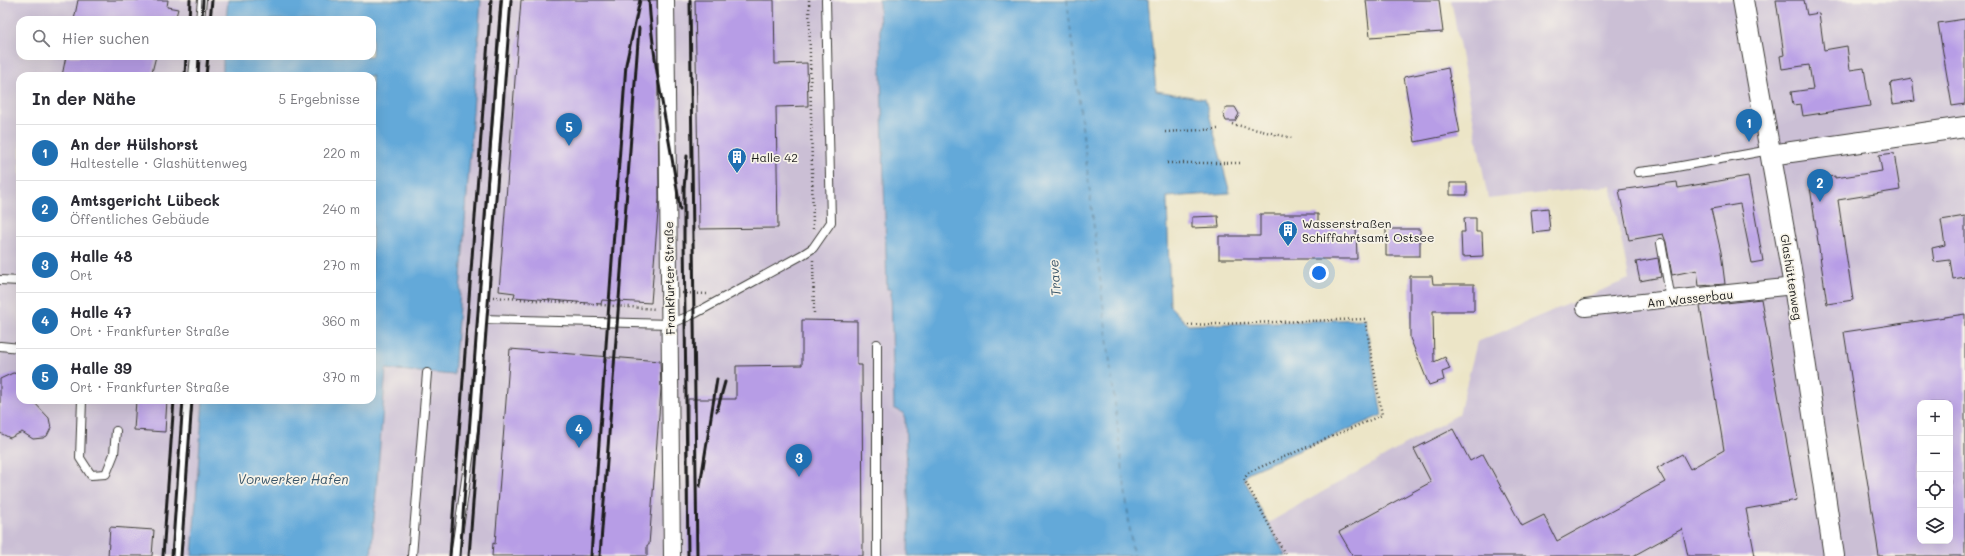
<!DOCTYPE html>
<html lang="de">
<meta charset="utf-8">
<style>
:root{--surface:#fff;--page:#f7f7f7;--text:#2b2b33;--muted:#7c7c81;--line:#e1e1e2;--accent:#1f6fb2}
body{margin:0;font-family:Mali,sans-serif;background:var(--page);color:var(--text)}
.controls{position:absolute;right:12px;bottom:12px;display:grid;overflow:hidden;border-radius:8px;box-shadow:0 4px 16px #0002}
.controls button{width:36px;height:36px;display:grid;place-items:center;padding:0;border:0;border-bottom:1px solid var(--line);background:var(--surface);color:var(--text);font:20px sans-serif}
.you{position:absolute;left:1319px;top:273px;width:14px;height:14px;margin:-10px;border:3px solid #fff;border-radius:50%;background:#1a73e8;box-shadow:0 0 0 6px #1a73e833}
.badge{display:grid;place-items:center;width:26px;height:26px;border-radius:50%;background:var(--accent);color:#fff;font-size:13px;font-weight:700}
.pin{position:absolute;translate:-50% -33px;filter:drop-shadow(0 1px 2px #0008)}
.pin::after{content:'';position:absolute;top:21px;width:14px;height:12px;background:inherit;clip-path:polygon(0 0,100% 0,50% 100%)}
.list{margin:0;padding:0;list-style:none}
h2{display:flex;justify-content:space-between;align-items:center;height:52px;margin:0;padding:0 16px;font-size:17px}
h2 small{font-size:13px;font-weight:400;color:var(--muted)}
.list li{display:grid;grid-template-columns:26px 1fr auto;gap:12px;align-items:center;box-sizing:border-box;height:56px;padding:0 16px;border-top:1px solid var(--line)}
.list b{display:block;font-size:15px;white-space:nowrap}
.list p{margin:0;font-size:13px;white-space:nowrap;color:var(--muted)}
.list em{font-size:13px;font-style:normal;color:var(--muted)}
.icon{flex:none;width:22px;height:22px;fill:none;stroke:currentColor;stroke-width:2;stroke-linecap:round;stroke-linejoin:round}
.map{position:relative;flex:none;width:1965px;height:556px;overflow:hidden}
.search{position:absolute;background:var(--surface);box-shadow:0 4px 16px #0002;left:16px;top:16px;width:360px;height:44px;display:flex;align-items:center;gap:10px;box-sizing:border-box;padding:0 14px;border-radius:12px;color:var(--muted);font-size:15px}
.panel{position:absolute;background:var(--surface);box-shadow:0 4px 16px #0002;left:16px;top:72px;width:360px;height:332px;border-radius:12px}
.map>svg:first-child{display:block}
.industrial{fill:#cbbfd5;fill-rule:evenodd}
.water{fill:#63a9d9;stroke:#40627a}
.lines{fill:none;stroke-linecap:round;stroke-linejoin:round}
.ferry{stroke:#385468;stroke-width:1;stroke-dasharray:5 4;stroke-linecap:butt}
.building{fill:#b79de6;fill-rule:evenodd}
.service-casing{stroke:#3b3a36;stroke-width:10}
.minor-casing{stroke:#3b3a36;stroke-width:18}
.tertiary-casing{stroke:#3b3a36;stroke-width:22}
.path{stroke:#3b3a36;stroke-width:2.5;stroke-dasharray:1 3;stroke-linecap:butt}
.service{stroke:#fff;stroke-width:8}
.minor{stroke:#fff;stroke-width:16}
.tertiary{stroke:#fff;stroke-width:20}
.rail{stroke:#1c1c1c;stroke-width:3}
.labels{text-anchor:middle;dominant-baseline:central;stroke-width:3.5;stroke-linejoin:round;paint-order:stroke}
.poi-label{font-size:12px;fill:#1c1c1c;stroke:#f7f3e8;text-anchor:start}
.street-label{font-size:12px;fill:#1c1c1c;stroke:#f7f3e8}
.water-label{font-size:13px;font-style:italic;fill:#385468;stroke:#f7f3e8}
</style>
<div class="map">
<svg width="1965" height="556" viewBox="0 0 1965 556">
<rect width="100%" height="100%" fill="#f7f3e8"/>
<filter id="ink" filterUnits="userSpaceOnUse"><feTurbulence type="fractalNoise" baseFrequency=".025" numOctaves="2"/><feDisplacementMap in="SourceGraphic" scale="8" xChannelSelector="R" yChannelSelector="G"/><feConvolveMatrix kernelMatrix="1 2 1 2 8 2 1 2 1" color-interpolation-filters="sRGB"/></filter>
<filter id="wash" filterUnits="userSpaceOnUse"><feTurbulence type="fractalNoise" baseFrequency=".012" numOctaves="4" result="noise"/><feDisplacementMap in="SourceGraphic" scale="16" xChannelSelector="R" yChannelSelector="G"/><feGaussianBlur stdDeviation="0.9" result="paint"/><feColorMatrix in="noise" values="0 0 0 0 0 0 0 0 0 0 0 0 0 0 0 0 0 1.4 0 .05"/><feComposite in="paint" operator="in"/></filter>
<g filter="url(#wash)">
<rect width="100%" height="100%" fill="#ece5c7"/>
<path class="industrial" d="M 0,0 L 228,0 L 226,20 L 20,20 L 20,56 L 223,56 L 223,76 L 20,76 L 20,400 L 203,400 L 192,556 L 0,556 Z
M 481,0 L 879,0 L 887,289 L 891,289 L 900,410 L 903,413 L 905,419 L 909,518 L 908,556 L 371,556 L 386,368 L 454,375 Z
M 1451,0 L 1965,0 L 1965,556 L 1286,556 L 1268,523 L 1459,414 L 1477,342 L 1629,279 L 1611,186 L 1488,199 ZM 1920,403 L 1950,403 L 1950,541 L 1920,541 Z"/>
<path class="water" d="M 228,0 L 481,0 L 454,375 L 386,369 L 371,556 L 192,556 L 203,400 L 372,400 L 372,76 L 223,76 L 223,56 L 372,56 L 372,20 L 226,20 Z
M 879,0 L 1148,0 L 1156,91 L 1205,99 L 1230,193 L 1167,197 L 1170,306 L 1188,325 L 1365,319 L 1382,415 L 1249,472 L 1244,479 L 1286,556 L 908,556 L 909,518 L 905,419 L 903,413 L 894,408 L 891,289 L 887,289 Z"/>
<g class="lines">
<path class="ferry" d="M 1067,0 L 1133,556"/>
</g>
<g id="blocks">
<path class="building" d="M 78,0 L 168,0 L 167,7 L 178,9 L 175,20 L 74,20 Z
M 521,0 L 657,0 L 659,199 L 651,303 L 602,300 L 601,304 L 514,297 L 515,293 L 499,291 Z
M 695,0 L 774,0 L 775,64 L 807,63 L 808,106 L 776,107 L 778,228 L 699,229 Z
M 1366,0 L 1439,0 L 1443,32 L 1370,37 Z
M 1776,0 L 1804,0 L 1807,15 L 1819,13 L 1824,50 L 1847,46 L 1850,70 L 1864,68 L 1870,106 L 1803,116 L 1801,104 L 1793,105 L 1791,92 L 1813,89 L 1809,65 L 1782,69 L 1780,56 L 1784,55 Z
M 1965,19 L 1965,104 L 1952,106 L 1938,23 Z
M 66,56 L 156,56 L 151,76 L 62,76 Z
M 1448,68 L 1460,133 L 1415,142 L 1404,77 Z
M 1912,79 L 1915,101 L 1893,104 L 1890,83 Z
M 1227,107 L 1235,107 L 1239,114 L 1235,121 L 1226,121 L 1223,114 Z
M 1894,153 L 1900,190 L 1838,200 L 1853,300 L 1827,304 L 1809,180 L 1835,176 L 1835,178 L 1882,171 L 1879,155 Z
M 1748,176 L 1763,261 L 1752,263 L 1740,204 L 1711,209 L 1721,252 L 1725,284 L 1699,286 L 1697,270 L 1672,275 L 1666,242 L 1663,234 L 1629,240 L 1619,190 L 1677,182 L 1678,188 Z
M 1450,183 L 1467,183 L 1467,195 L 1450,195 Z
M 1548,208 L 1550,231 L 1533,233 L 1531,210 Z
M 1260,214 L 1318,214 L 1318,226 L 1356,227 L 1357,259 L 1219,259 L 1219,236 L 1260,236 Z
M 1218,216 L 1219,227 L 1192,228 L 1192,217 Z
M 1965,216 L 1965,277 L 1953,279 L 1950,260 L 1934,262 L 1932,248 L 1945,245 L 1941,220 Z
M 1464,218 L 1476,218 L 1476,232 L 1482,232 L 1483,256 L 1462,257 L 1461,232 L 1465,232 Z
M 1386,229 L 1420,229 L 1420,256 L 1386,256 Z
M 1658,258 L 1661,277 L 1640,281 L 1636,262 Z
M 1410,276 L 1432,276 L 1433,284 L 1474,284 L 1474,311 L 1433,311 L 1434,362 L 1445,357 L 1450,369 L 1442,372 L 1444,380 L 1429,385 L 1410,338 Z
M 1761,299 L 1797,500 L 1746,509 L 1755,556 L 1688,556 L 1682,529 L 1633,556 L 1353,556 L 1339,532 L 1431,482 L 1414,449 L 1453,429 L 1470,461 L 1483,454 L 1522,526 L 1544,515 L 1557,541 L 1665,482 L 1657,468 L 1682,454 L 1690,469 L 1724,450 L 1700,306 Z
M 1965,314 L 1965,556 L 1879,556 L 1844,332 ZM 1920,403 L 1950,403 L 1950,541 L 1920,541 Z
M 802,320 L 857,321 L 857,365 L 862,365 L 863,556 L 688,556 L 688,399 L 736,399 L 736,366 L 802,365 Z
M 510,349 L 660,361 L 661,389 L 649,545 L 647,545 L 647,556 L 492,556 L 493,543 L 495,544 Z
M 13,373 L 20,374 L 20,400 L 32,400 L 49,418 L 51,428 L 47,436 L 43,438 L 33,439 L 22,432 L 10,438 L 0,433 L 0,379 Z
M 136,400 L 167,400 L 165,432 L 134,430 Z
M 110,527 L 154,530 L 152,556 L 108,556 Z"/>
</g>
</g>
<g filter="url(#ink)">
<use href="#blocks" fill-opacity="0" stroke="#3b3a36" stroke-width="1"/>
<g class="lines">
<defs>
<path id="service" d="M 200,20 L 202,0
M 193,76 L 195,56
M 1638,172 L 1665,169 L 1770,150
M 1661,243 L 1671,300
M 0,280 L 20,281
M 482,319 L 670,324 L 694,314 L 802,255 L 813,248 L 831,222 L 826,0
M 0,346 L 20,348
M 82,400 L 80,458 L 91,475 L 106,474 L 114,454 L 116,431
M 176,556 L 188,400
M 412,556 L 427,373
M 455,556 L 475,416 L 507,0
M 877,556 L 877,344"/>
<path id="minor" d="M 666,0 L 672,556
M 1585,308 L 1794,286"/>
<path id="tertiary" d="M 1743,0 L 1794,286 L 1834,556
M 1771,155 L 1965,127"/>
</defs>
<use href="#service" class="service-casing"/>
<use href="#minor" class="minor-casing"/>
<use href="#tertiary" class="tertiary-casing"/>
<path class="path" d="M 809,0 L 813,229
M 1232,124 L 1292,138
M 1165,132 L 1218,129
M 1167,163 L 1240,163
M 813,260 L 814,314
M 682,293 L 707,294
M 493,297 L 656,309
M 1188,325 L 1365,319 L 1382,415 L 1249,472 L 1244,479 L 1286,556"/>
<use href="#service" class="service"/>
<use href="#minor" class="minor"/>
<use href="#tertiary" class="tertiary"/>
<path class="rail" d="M 649,0 C 653,71 671,140 680,210
M 690,0 L 697,556
M 189,20 L 190,0
M 202,20 L 203,0
M 210,20 L 212,0
M 185,76 L 186,56
M 198,76 L 199,56
M 206,76 L 208,56
M 687,156 L 684,188 L 684,238 L 688,556
M 717,411 L 725,382
M 700,486 L 717,379
M 163,556 L 174,400
M 172,556 L 183,400
M 181,556 L 192,400
M 450,556 L 491,0
M 460,556 L 501,0
M 469,556 L 511,0
M 591,556 L 626,64 L 640,0
M 600,556 L 639,28"/>
</g>
</g>
<defs>
<symbol id="building-pin" viewBox="-11 -11 22 30"><path d="M0 17L-7.5 6A9.5 9.5 0 1 1 7.5 6Z" fill="#1f6fb2" stroke="#f7f3e8"/><path d="M-4-6H4V6H1V3H-1V6H-4ZM-2.5-4.3h1.7v1.8h-1.7ZM.8-4.3h1.7v1.8H.8ZM-2.5-1h1.7V.8h-1.7ZM.8-1h1.7V.8H.8Z" fill="#fff"/></symbol>
</defs>
<g fill-rule="evenodd">
<use href="#building-pin" x="726" y="146" width="22" height="30"/>
<use href="#building-pin" x="1277" y="219" width="22" height="30"/>
</g>
<g class="labels">
<g class="poi-label">
<text x="751" y="157">Halle 42</text>
<text x="1302" y="223">Wasserstraßen<tspan x="1302" dy="14">Schiffahrtsamt Ostsee</tspan></text>
</g>
<g class="street-label">
<text transform="translate(1792 277) rotate(81)">Glashüttenweg</text>
<text transform="translate(669 278) rotate(-91)">Frankfurter Straße</text>
<text transform="translate(1690 298) rotate(-6)">Am Wasserbau</text>
</g>
<g class="water-label">
<text transform="translate(1054 278) rotate(-94)">Trave</text>
<text x="293" y="478">Vorwerker Hafen</text>
</g>
</g>
</svg>
<div class="controls">
<button>+</button>
<button>−</button>
<button><svg class="icon" aria-label="locate" viewBox="0 0 24 24"><circle cx="12" cy="12" r="6"/><path d="M12 2v4M12 18v4M2 12h4M18 12h4"/></svg></button>
<button><svg class="icon" aria-label="layers" viewBox="0 0 24 24"><path d="M12 4l9 5-9 5-9-5zM3 14l9 5 9-5"/></svg></button>
</div>
<div class="you"></div>
<div class="pin badge" style="left:1749px;top:142px">1</div>
<div class="pin badge" style="left:1820px;top:202px">2</div>
<div class="pin badge" style="left:799px;top:477px">3</div>
<div class="pin badge" style="left:579px;top:448px">4</div>
<div class="pin badge" style="left:569px;top:146px">5</div>
<div class="search"><svg class="icon" aria-label="search" viewBox="0 0 24 24"><circle cx="10" cy="10" r="6"/><path d="M15 15l6 6"/></svg>Hier suchen</div>
<section class="panel">
<h2>In der Nähe<small>5 Ergebnisse</small></h2>
<ul class="list">
<li><span class="badge">1</span><div><b>An der Hülshorst</b><p>Haltestelle · Glashüttenweg</p></div><em>220 m</em></li>
<li><span class="badge">2</span><div><b>Amtsgericht Lübeck</b><p>Öffentliches Gebäude</p></div><em>240 m</em></li>
<li><span class="badge">3</span><div><b>Halle 48</b><p>Ort</p></div><em>270 m</em></li>
<li><span class="badge">4</span><div><b>Halle 47</b><p>Ort · Frankfurter Straße</p></div><em>360 m</em></li>
<li><span class="badge">5</span><div><b>Halle 39</b><p>Ort · Frankfurter Straße</p></div><em>370 m</em></li>
</ul>
</section>
</div>
